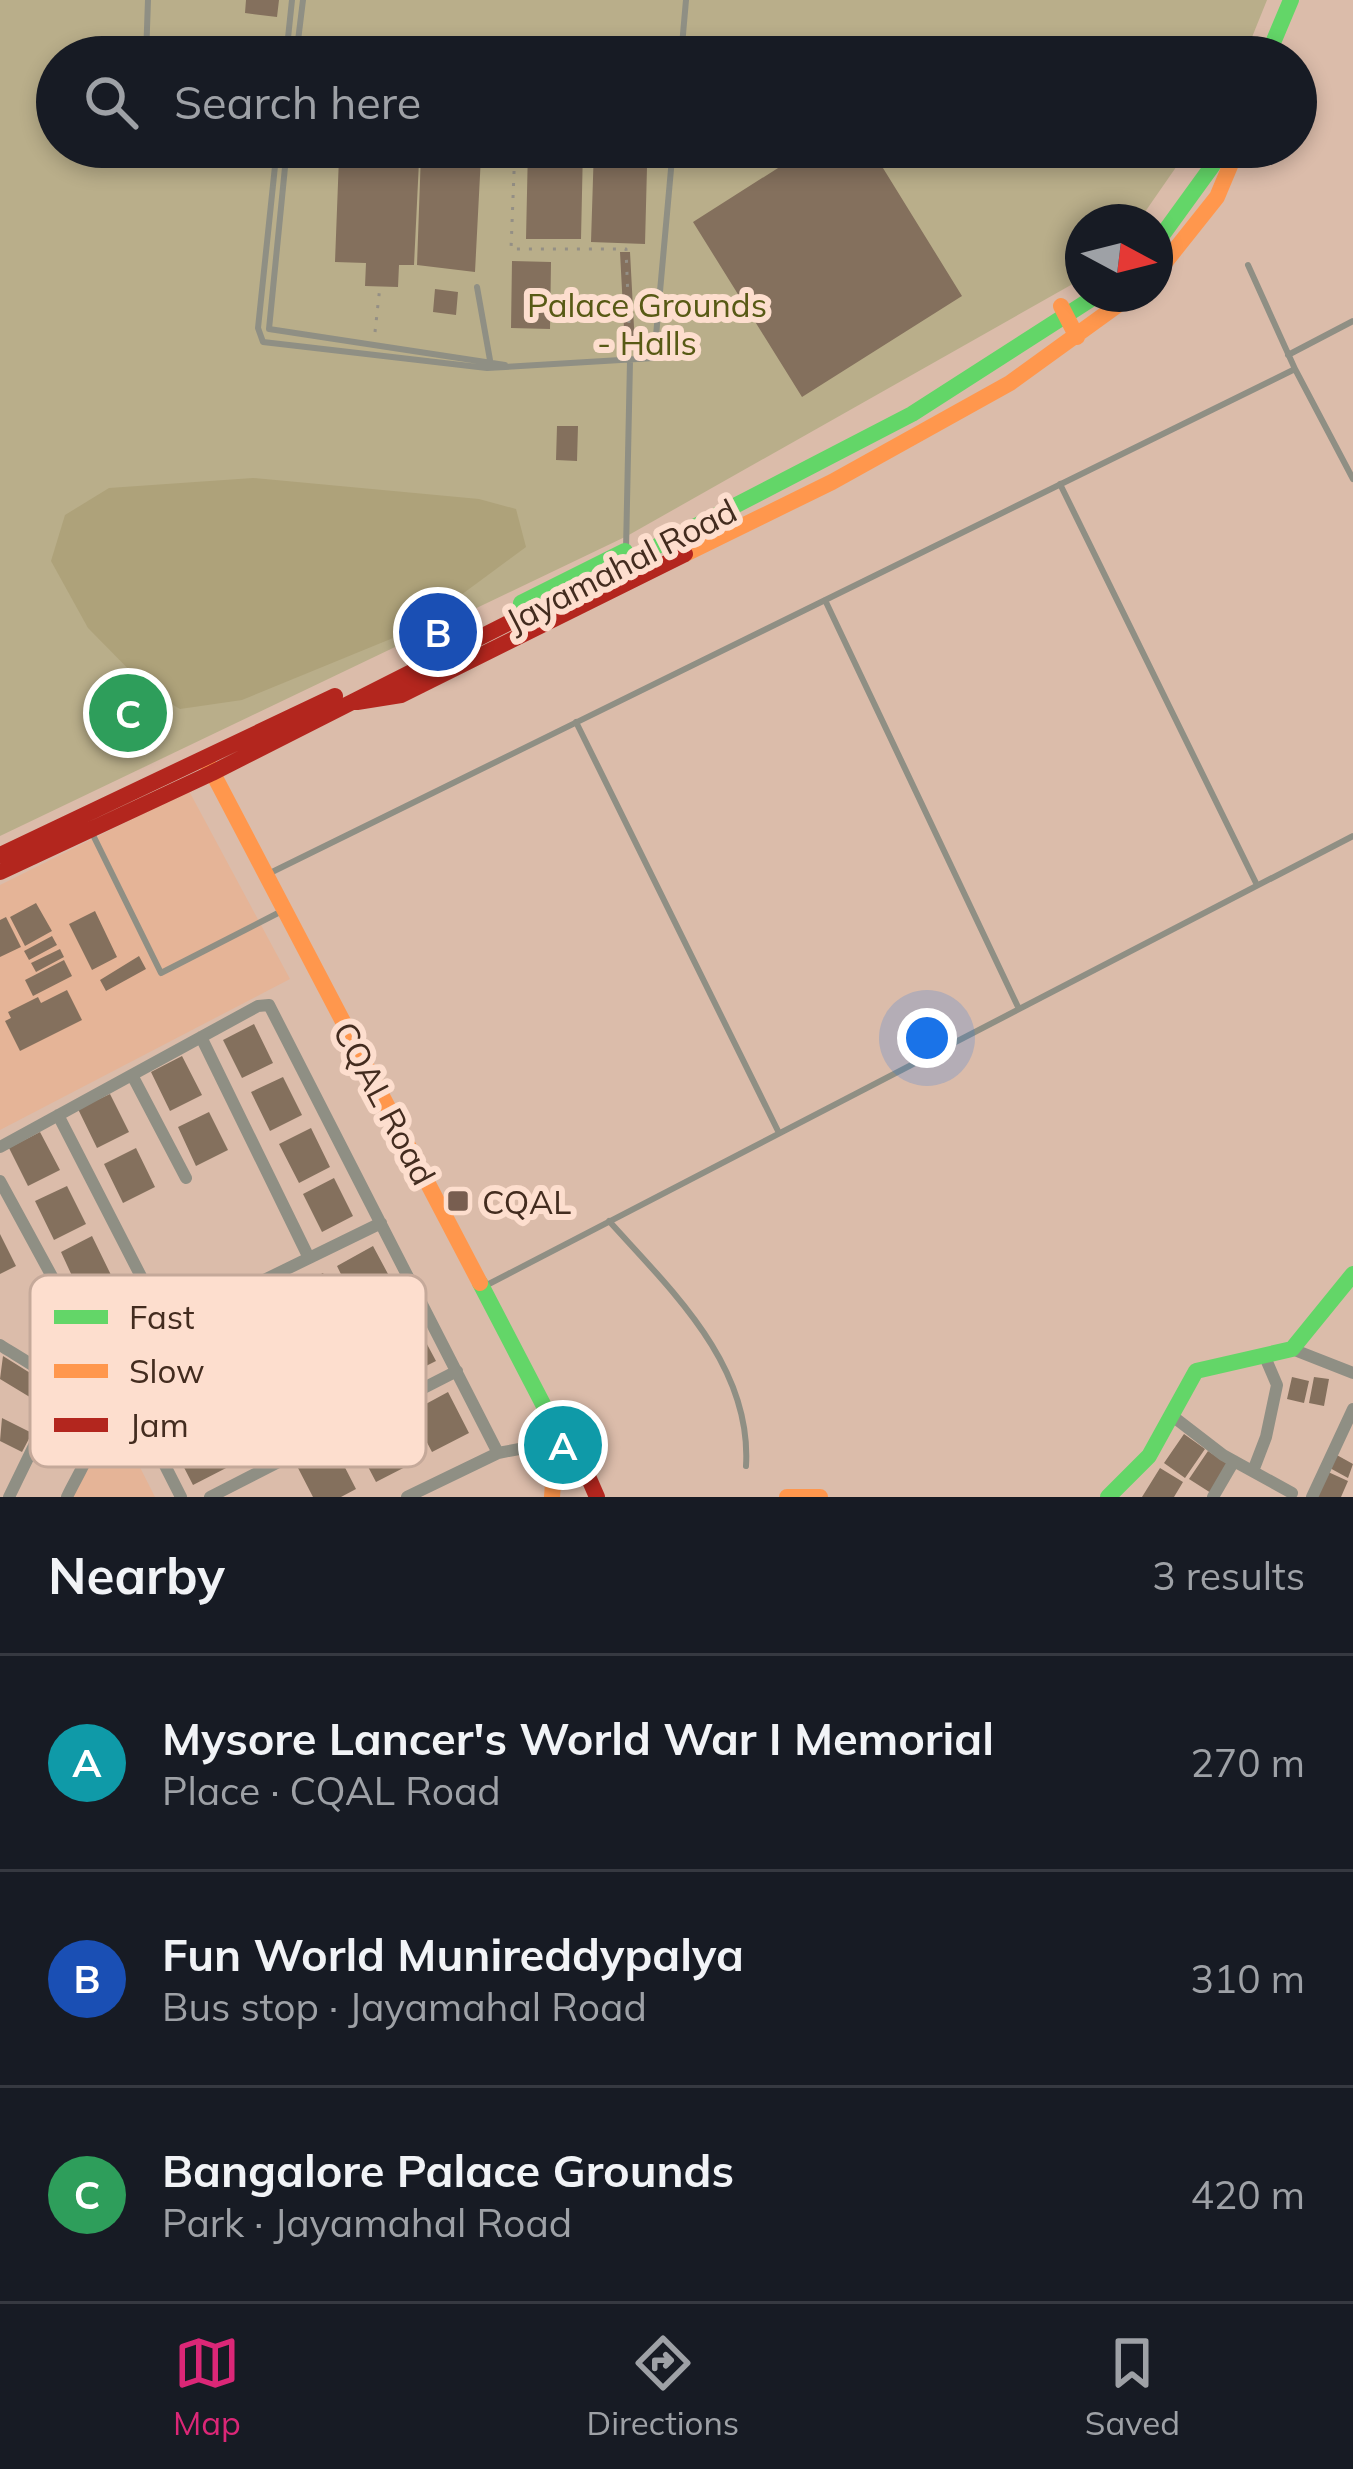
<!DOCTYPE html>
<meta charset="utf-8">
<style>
:root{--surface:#171b24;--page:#242831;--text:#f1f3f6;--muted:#9ea1a6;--line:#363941;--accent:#db2777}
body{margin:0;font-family:Mulish,sans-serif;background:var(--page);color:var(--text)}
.compass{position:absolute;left:1065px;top:204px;width:108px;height:108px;border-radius:50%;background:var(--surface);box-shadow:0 6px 18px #0003;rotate:97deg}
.you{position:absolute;left:927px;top:1038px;width:42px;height:42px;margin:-30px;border:9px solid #fff;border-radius:50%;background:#1a73e8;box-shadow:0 0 0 18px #1a73e833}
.badge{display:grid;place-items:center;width:78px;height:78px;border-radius:50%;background:var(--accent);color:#fff;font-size:39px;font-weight:700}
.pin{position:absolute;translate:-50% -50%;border:6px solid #fff;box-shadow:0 3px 12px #0006}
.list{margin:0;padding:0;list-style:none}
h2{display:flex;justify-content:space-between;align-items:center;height:156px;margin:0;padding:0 48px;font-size:51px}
h2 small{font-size:39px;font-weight:400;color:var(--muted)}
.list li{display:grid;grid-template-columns:78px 1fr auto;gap:36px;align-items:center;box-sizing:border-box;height:216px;padding:0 48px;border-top:3px solid var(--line)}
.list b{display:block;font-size:45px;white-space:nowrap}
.list p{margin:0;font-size:39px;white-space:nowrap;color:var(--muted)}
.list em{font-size:39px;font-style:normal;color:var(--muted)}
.icon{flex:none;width:66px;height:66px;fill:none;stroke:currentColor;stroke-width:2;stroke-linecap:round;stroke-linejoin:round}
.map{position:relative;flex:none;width:1353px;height:1497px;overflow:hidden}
.search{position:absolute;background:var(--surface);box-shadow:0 6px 18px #0003;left:36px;right:36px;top:36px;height:132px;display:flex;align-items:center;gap:30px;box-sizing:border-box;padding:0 42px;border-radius:66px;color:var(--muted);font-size:45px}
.sheet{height:804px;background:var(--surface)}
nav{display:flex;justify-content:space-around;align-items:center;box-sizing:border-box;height:168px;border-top:3px solid var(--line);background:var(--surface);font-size:33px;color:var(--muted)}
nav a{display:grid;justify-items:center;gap:6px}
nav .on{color:var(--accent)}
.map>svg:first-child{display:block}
.built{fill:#e5b497}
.green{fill:#b9ae8a}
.forest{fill:#aea27a}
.building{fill:#84705d}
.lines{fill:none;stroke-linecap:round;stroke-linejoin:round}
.path{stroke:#948f85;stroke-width:3;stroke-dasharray:3 9;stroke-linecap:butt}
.lane{stroke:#8f8f84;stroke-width:6}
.street{stroke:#8f8f84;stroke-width:12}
.fast{stroke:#63d668;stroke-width:16}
.slow{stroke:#ff974d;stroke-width:16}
.jam{stroke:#b3261e;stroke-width:16}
.poi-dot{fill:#785e50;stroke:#fddece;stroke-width:4.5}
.labels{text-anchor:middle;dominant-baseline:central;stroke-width:12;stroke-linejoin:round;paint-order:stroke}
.park-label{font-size:33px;fill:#585a15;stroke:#fddece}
.street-label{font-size:33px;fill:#432c1f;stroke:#fddece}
.poi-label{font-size:33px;fill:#432c1f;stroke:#fddece;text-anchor:start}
.key{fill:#fddece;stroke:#c5a99a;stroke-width:3}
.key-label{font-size:33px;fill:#432c1f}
</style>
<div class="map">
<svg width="1353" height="1497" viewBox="0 0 1353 1497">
<rect width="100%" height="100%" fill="#dbbcaa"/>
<path class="built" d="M 189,791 L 290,979 L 0,1130 L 0,885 Z
M 104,1409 L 115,1418 L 155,1497 L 64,1497 Z"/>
<path class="green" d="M 0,0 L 1267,0 L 1244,57 L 57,57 L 57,147 L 1190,147 L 1138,222 L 1083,222 L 1083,276 L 1078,281 L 627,536 L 0,836 Z"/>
<path class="forest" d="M 253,478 L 479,499 L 516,509 L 526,547 L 415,629 L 242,700 L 180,709 L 151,692 L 88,628 L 51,561 L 65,515 L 109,488 Z"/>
<path class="building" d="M 246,0 L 279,0 L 277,17 L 245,13 Z
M 528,147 L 583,147 L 581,239 L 526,239 Z
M 594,147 L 657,147 L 656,167 L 647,167 L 645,244 L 591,242 Z
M 811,147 L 870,147 L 962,296 L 802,397 L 693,222 Z
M 421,153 L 481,156 L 475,272 L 417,265 Z
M 339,157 L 419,161 L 414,265 L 399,265 L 398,287 L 365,286 L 366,263 L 335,262 Z
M 620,252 L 630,252 L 635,346 L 625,347 Z
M 512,261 L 551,262 L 550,329 L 511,328 Z
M 435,289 L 458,292 L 456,315 L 433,312 Z
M 557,426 L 578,426 L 577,461 L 556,460 Z
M 36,903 L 52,931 L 25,946 L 10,917 Z
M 95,911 L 117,957 L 92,970 L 69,924 Z
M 6,917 L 21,947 L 0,957 L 0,920 Z
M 52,936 L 57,945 L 29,960 L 24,951 Z
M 60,949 L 64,957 L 36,972 L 31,963 Z
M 139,956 L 146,969 L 106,991 L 100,980 Z
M 64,960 L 72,976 L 33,996 L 25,980 Z
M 67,990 L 82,1020 L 20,1051 L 5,1021 L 11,1018 L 8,1012 L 38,997 L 41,1003 Z
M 254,1024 L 273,1063 L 242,1078 L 223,1040 Z
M 182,1056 L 202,1095 L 170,1111 L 151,1072 Z
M 283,1077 L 302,1115 L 270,1131 L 251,1092 Z
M 110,1094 L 129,1132 L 97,1148 L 78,1109 Z
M 209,1112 L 228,1150 L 196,1166 L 178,1127 Z
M 311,1128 L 330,1167 L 299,1183 L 279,1144 Z
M 40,1132 L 60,1170 L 28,1186 L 9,1148 Z
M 136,1148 L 155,1187 L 123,1203 L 104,1164 Z
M 334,1178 L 353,1216 L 322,1232 L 303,1194 Z
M 67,1186 L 86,1224 L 54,1240 L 35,1201 Z
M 0,1234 L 16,1266 L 0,1274 Z
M 92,1236 L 111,1275 L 79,1291 L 61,1252 Z
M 373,1246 L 395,1287 L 357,1307 L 337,1266 Z
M 323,1273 L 344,1313 L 307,1333 L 286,1292 Z
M 414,1320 L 436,1361 L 398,1380 L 378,1340 Z
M 3,1356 L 43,1381 L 33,1399 L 0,1379 Z
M 1292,1377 L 1309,1381 L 1304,1403 L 1287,1399 Z
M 1314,1377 L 1329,1379 L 1324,1406 L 1309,1403 Z
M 448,1392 L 469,1433 L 432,1452 L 411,1412 Z
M 2,1418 L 32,1433 L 22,1452 L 0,1441 Z
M 392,1422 L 413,1463 L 376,1482 L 355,1442 Z
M 209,1425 L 230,1466 L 193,1485 L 172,1444 Z
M 1184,1434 L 1205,1449 L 1185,1478 L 1164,1463 Z
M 335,1448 L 356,1489 L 341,1497 L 313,1497 L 298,1468 Z
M 1208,1451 L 1229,1465 L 1211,1493 L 1189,1479 Z
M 1335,1454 L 1353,1464 L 1348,1478 L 1328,1467 Z
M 1160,1468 L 1183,1482 L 1174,1497 L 1142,1497 Z
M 1326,1471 L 1348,1481 L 1341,1497 L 1314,1497 Z"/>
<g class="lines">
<path class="path" d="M 515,147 L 511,249 L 626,249 L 630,348
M 375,332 L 380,286"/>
<path class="lane" d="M 146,57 L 148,0
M 286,57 L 292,0
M 296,57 L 303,0
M 681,57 L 686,0
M 277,147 L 258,328 L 263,342 L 487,368 L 654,358 L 673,147
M 287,147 L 269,329 L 505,365
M 1248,265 L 1295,369
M 477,287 L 490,360
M 1288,355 L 1353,321
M 1060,484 L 1257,885
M 626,550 L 630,361
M 825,600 L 1019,1009
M 576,722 L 779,1133
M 92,833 L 161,973 L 282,911
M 268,874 L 1295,369 L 1353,479
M 609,1221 C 671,1290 752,1365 746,1466
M 483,1287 L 1353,836"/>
<path class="street" d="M 201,1037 L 309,1258
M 132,1075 L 186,1178
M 58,1115 L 167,1327
M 0,1147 L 258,1006 L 269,1005 L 498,1453
M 0,1181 L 98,1361 L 149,1434 L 181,1497
M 0,1345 C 23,1360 92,1397 95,1425 C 97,1447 76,1477 67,1497
M 1292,1349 L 1353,1373
M 98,1361 L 381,1223
M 1175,1418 L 1223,1455 L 1292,1493
M 149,1434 L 420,1299
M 1253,1471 L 1266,1437 L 1277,1385 L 1265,1357
M 9,1497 L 63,1386
M 210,1497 L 457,1371
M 407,1497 L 498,1453 L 551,1443
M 1213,1497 L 1234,1461
M 1312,1497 L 1353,1409"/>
<path class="fast" d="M 1267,57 L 1291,0
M 1155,245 L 1226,147
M 521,603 L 625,551
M 526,614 L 912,414 L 1099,294
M 480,1283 L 558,1433
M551 1445a13 13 0 1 1 26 0a13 13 0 1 1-26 0Z
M 1108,1497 L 1149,1456 L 1196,1371 L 1292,1349 L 1353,1274"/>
<path class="slow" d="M 1155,275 L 1217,197 L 1238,147
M 1061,306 L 1077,337
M 685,554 L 832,482 L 1010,383 L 1133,294
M 208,764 L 480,1283
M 552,1497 L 555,1455
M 787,1497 L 820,1497"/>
<path class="jam" d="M 357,702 L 401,695 L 685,554
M 0,855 L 335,696
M 0,872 L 212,773 L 526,614
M 576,1449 L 597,1497"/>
</g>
<rect class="poi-dot" x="446" y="1189" width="24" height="24" rx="6"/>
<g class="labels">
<g class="park-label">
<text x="647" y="304">Palace Grounds<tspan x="647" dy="38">- Halls</tspan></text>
</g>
<g class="street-label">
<text transform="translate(621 565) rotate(-27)">Jayamahal Road</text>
<text transform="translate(385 1103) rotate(62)">CQAL Road</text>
</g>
<g class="poi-label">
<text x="482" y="1201">CQAL</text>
</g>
</g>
<rect x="30" y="1275" width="396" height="192" rx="18" class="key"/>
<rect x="54" y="1310" width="54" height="14" fill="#63d668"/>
<rect x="54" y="1364" width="54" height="14" fill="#ff974d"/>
<rect x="54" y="1418" width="54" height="14" fill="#b3261e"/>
<g class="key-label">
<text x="129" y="1329">Fast</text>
<text x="129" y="1383">Slow</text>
<text x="129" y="1437">Jam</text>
</g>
</svg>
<svg class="compass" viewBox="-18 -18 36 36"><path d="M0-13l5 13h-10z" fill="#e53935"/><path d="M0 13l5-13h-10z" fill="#9ea1a6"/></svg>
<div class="you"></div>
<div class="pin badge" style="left:563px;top:1445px;background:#0f9aa8">A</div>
<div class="pin badge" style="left:438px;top:632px;background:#1a4fb4">B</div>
<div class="pin badge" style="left:128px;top:713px;background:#2e9e5b">C</div>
<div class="search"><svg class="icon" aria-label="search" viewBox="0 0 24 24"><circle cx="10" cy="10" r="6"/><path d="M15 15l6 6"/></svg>Search here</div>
</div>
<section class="sheet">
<h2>Nearby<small>3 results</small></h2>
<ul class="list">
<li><span class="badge" style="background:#0f9aa8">A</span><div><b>Mysore Lancer's World War I Memorial</b><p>Place · CQAL Road</p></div><em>270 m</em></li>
<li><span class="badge" style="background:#1a4fb4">B</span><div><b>Fun World Munireddypalya</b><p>Bus stop · Jayamahal Road</p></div><em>310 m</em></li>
<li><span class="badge" style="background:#2e9e5b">C</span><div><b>Bangalore Palace Grounds</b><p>Park · Jayamahal Road</p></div><em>420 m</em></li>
</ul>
</section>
<nav>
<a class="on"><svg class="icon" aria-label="map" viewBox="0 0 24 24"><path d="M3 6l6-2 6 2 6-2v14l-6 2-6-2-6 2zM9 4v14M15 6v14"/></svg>Map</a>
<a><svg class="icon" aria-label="directions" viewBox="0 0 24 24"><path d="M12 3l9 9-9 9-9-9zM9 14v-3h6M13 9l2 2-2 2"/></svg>Directions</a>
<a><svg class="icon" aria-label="saved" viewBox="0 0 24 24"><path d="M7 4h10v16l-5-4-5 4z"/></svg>Saved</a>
</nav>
